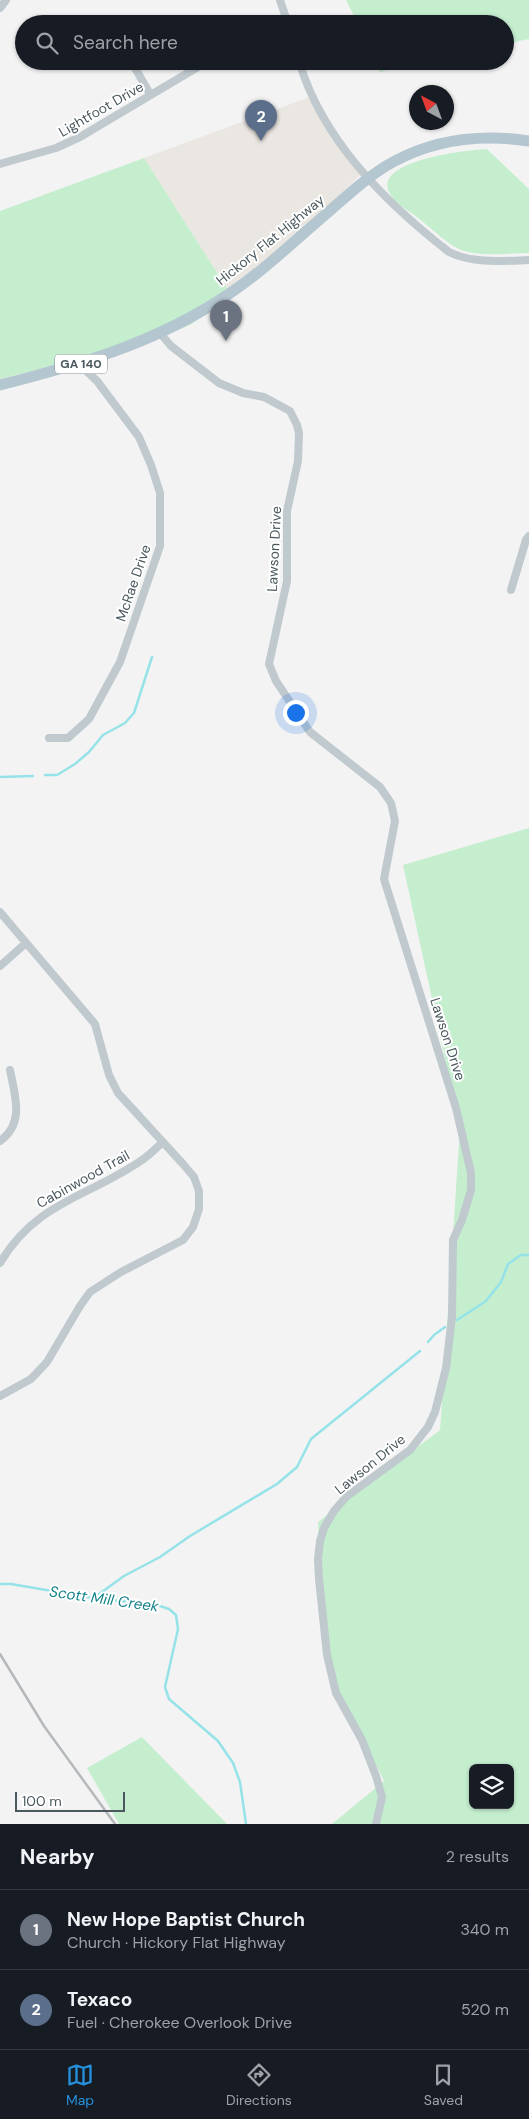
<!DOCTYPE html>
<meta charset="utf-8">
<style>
:root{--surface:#171b24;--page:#242831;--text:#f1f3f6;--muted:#9ea1a6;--line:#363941;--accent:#2691db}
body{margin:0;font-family:"DM Sans",sans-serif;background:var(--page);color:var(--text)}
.controls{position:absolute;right:15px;bottom:15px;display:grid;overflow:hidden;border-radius:8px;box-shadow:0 1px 4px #0004}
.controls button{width:45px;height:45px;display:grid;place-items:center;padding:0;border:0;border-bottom:1px solid var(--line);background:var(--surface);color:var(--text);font:25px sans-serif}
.compass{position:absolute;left:409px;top:85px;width:45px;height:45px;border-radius:50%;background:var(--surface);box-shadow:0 1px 4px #0004;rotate:319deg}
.scale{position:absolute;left:15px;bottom:12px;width:110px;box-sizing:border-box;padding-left:5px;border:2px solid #4b595f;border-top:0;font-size:14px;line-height:18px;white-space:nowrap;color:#4b595f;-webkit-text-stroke:4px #fff;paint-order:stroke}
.you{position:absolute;left:295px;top:712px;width:18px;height:18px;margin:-12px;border:4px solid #fff;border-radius:50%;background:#1a73e8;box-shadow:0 0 0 8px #1a73e833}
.badge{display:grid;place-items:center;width:32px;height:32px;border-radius:50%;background:var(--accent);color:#fff;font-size:16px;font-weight:700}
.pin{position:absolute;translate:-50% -41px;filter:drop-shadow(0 1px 2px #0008)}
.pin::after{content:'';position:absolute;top:26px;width:18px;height:15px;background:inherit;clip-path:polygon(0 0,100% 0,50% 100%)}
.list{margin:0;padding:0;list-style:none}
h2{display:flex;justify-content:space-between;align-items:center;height:65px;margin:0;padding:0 20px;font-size:21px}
h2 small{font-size:16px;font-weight:400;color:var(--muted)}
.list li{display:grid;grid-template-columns:32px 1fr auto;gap:15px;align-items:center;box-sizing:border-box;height:80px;padding:0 20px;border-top:1px solid var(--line)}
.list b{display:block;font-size:19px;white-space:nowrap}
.list p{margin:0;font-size:16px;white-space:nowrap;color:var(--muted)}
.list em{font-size:16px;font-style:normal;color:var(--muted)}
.icon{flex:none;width:28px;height:28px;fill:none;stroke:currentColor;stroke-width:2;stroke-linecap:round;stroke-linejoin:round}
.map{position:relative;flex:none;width:529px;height:1824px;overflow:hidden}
.search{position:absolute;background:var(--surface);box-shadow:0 1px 4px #0004;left:15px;right:15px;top:15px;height:55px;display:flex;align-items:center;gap:12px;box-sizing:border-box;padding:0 18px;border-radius:28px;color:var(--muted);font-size:19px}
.sheet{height:225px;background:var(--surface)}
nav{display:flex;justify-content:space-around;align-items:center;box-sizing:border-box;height:70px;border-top:1px solid var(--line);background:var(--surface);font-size:14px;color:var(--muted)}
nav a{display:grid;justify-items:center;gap:2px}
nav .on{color:var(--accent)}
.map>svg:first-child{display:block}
.commercial{fill:#eae6e1}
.green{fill:#c5eecf;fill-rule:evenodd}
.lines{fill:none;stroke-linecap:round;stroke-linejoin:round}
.stream{stroke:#95e3e8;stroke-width:2.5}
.minor{stroke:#bfc9ce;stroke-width:8}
.primary{stroke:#b4c6cf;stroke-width:11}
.rail{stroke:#b5b9bc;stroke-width:2.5}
.labels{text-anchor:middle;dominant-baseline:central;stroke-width:4;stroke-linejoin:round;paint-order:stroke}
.shield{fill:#fff;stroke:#818b8f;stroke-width:1}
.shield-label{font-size:12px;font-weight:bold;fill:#4b595f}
.street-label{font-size:14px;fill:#4b595f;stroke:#fff}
.water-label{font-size:15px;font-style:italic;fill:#14838a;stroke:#fff}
</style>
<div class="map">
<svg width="529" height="1824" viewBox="0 0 529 1824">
<rect width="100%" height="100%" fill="#f4f3f3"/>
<path class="commercial" d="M 315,95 L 361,174 L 277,257 L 230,293 L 144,158 Z"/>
<path class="green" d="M 346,0 L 529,0 L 529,39 L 505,44 L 505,24 L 358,24 Z
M 375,61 L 427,61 L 380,72 Z
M 487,149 L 529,189 L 529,253 C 509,253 484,257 464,251 C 450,247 430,227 418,218 C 409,211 394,203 389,192 C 374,160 468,150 487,149 Z
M 144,158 L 230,293 L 192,324 L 155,340 L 0,379 L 0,211 Z
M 529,828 L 529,1824 L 332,1824 L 384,1781 L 325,1662 L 318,1522 L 440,1430 L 460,1128 L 403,865 ZM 473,1768 L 510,1768 L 510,1805 L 473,1805 Z
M 142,1737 L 227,1824 L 119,1824 L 87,1768 Z"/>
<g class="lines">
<path class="stream" d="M 45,775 L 57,775 L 75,764 L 89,752 L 103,735 L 125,723 L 134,713 L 152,657
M 0,777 L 33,776
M 457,1320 L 486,1301 L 501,1282 L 508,1264 L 521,1255 L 529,1255
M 428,1342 L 434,1335 L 445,1327
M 0,1584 L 11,1584 L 93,1598 L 157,1605 L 169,1609 L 176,1615 L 178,1629 L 165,1687 L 169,1699 L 218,1741 L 233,1763 L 240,1782 L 246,1824
M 95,1597 L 124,1576 L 160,1557 L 190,1536 L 277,1484 L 297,1467 L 311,1439 L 420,1351"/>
<path class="minor" d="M 280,0 L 288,24
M 0,8 L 6,0
M 131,61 L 150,94
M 299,61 C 322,140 386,203 449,252 C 473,264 502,261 529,260
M 0,164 L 56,148 L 80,137 L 208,61
M 160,333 L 171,346 L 219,383 L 243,393 L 264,397 L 290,411 L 297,425 L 299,433 L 298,461 L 287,511 L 287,581 L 269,664 L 276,681 L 310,732 L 380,787 L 391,803 L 395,821 L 384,879 L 456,1108 L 471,1173 L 471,1190 L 462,1220 L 453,1240 L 452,1317 L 446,1368 L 435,1412 L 428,1427 L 410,1450 L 346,1497 L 334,1511 L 324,1528 L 320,1541 L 318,1559 L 319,1579 L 327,1655 L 336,1693 L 362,1740 L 376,1776 L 382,1797 L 376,1824
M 511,590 L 526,540 L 529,536
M 49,738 L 68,738 L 89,719 L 120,662 L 160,546 L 160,493 L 151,465 L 139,437 L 97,381 L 79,364
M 0,912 L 95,1024 L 109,1075 L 118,1093 L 183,1164 L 194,1177 L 199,1191 L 199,1209 L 193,1227 L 183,1240 L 121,1272 L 90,1292 L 80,1306 L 47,1362 L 31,1379 L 0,1396
M 0,966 L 26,943
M 0,1141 C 25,1123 15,1096 10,1070
M 0,1263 C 37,1201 89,1197 142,1160 C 150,1155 156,1148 163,1142"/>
<path class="primary" d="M 0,385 C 75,366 148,345 215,303 C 258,277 295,240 333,208 C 351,192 371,174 393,162 C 435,139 483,134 529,141"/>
<path class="rail" d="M 0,1654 L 44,1726 L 115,1824"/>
</g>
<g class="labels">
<rect class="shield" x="55" y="354.5" width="52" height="19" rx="4"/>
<g class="shield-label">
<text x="81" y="364">GA 140</text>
</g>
<g class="street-label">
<text transform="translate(101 109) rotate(-30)">Lightfoot Drive</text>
<text transform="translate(270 240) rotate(-39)">Hickory Flat Highway</text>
<text transform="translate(274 549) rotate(-87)">Lawson Drive</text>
<text transform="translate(133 583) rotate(-71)">McRae Drive</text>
<text transform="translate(448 1039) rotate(72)">Lawson Drive</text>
<text transform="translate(83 1179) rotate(-29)">Cabinwood Trail</text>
<text transform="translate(370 1464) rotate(-39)">Lawson Drive</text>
</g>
<g class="water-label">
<text transform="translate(104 1599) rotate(8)">Scott Mill Creek</text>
</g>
</g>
</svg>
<div class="controls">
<button><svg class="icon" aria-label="layers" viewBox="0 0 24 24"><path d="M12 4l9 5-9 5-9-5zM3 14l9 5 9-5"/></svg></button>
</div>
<svg class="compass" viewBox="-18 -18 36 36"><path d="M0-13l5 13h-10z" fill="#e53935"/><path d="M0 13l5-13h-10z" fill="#9ea1a6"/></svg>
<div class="scale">100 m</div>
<div class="you"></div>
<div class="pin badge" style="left:226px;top:341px;background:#6b7280">1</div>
<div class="pin badge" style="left:261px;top:141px;background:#5c6f8a">2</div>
<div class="search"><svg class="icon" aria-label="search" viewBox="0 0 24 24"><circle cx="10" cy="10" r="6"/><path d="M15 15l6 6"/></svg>Search here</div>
</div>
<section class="sheet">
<h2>Nearby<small>2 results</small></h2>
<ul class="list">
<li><span class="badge" style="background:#6b7280">1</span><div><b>New Hope Baptist Church</b><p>Church · Hickory Flat Highway</p></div><em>340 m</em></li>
<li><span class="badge" style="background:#5c6f8a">2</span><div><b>Texaco</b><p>Fuel · Cherokee Overlook Drive</p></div><em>520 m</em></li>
</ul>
</section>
<nav>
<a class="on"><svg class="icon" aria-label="map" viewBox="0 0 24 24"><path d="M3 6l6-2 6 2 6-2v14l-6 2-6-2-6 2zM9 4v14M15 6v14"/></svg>Map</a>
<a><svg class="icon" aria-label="directions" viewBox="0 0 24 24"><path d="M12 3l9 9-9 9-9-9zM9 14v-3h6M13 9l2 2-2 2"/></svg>Directions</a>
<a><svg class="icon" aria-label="saved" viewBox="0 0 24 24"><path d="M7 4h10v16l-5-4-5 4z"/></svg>Saved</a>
</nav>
